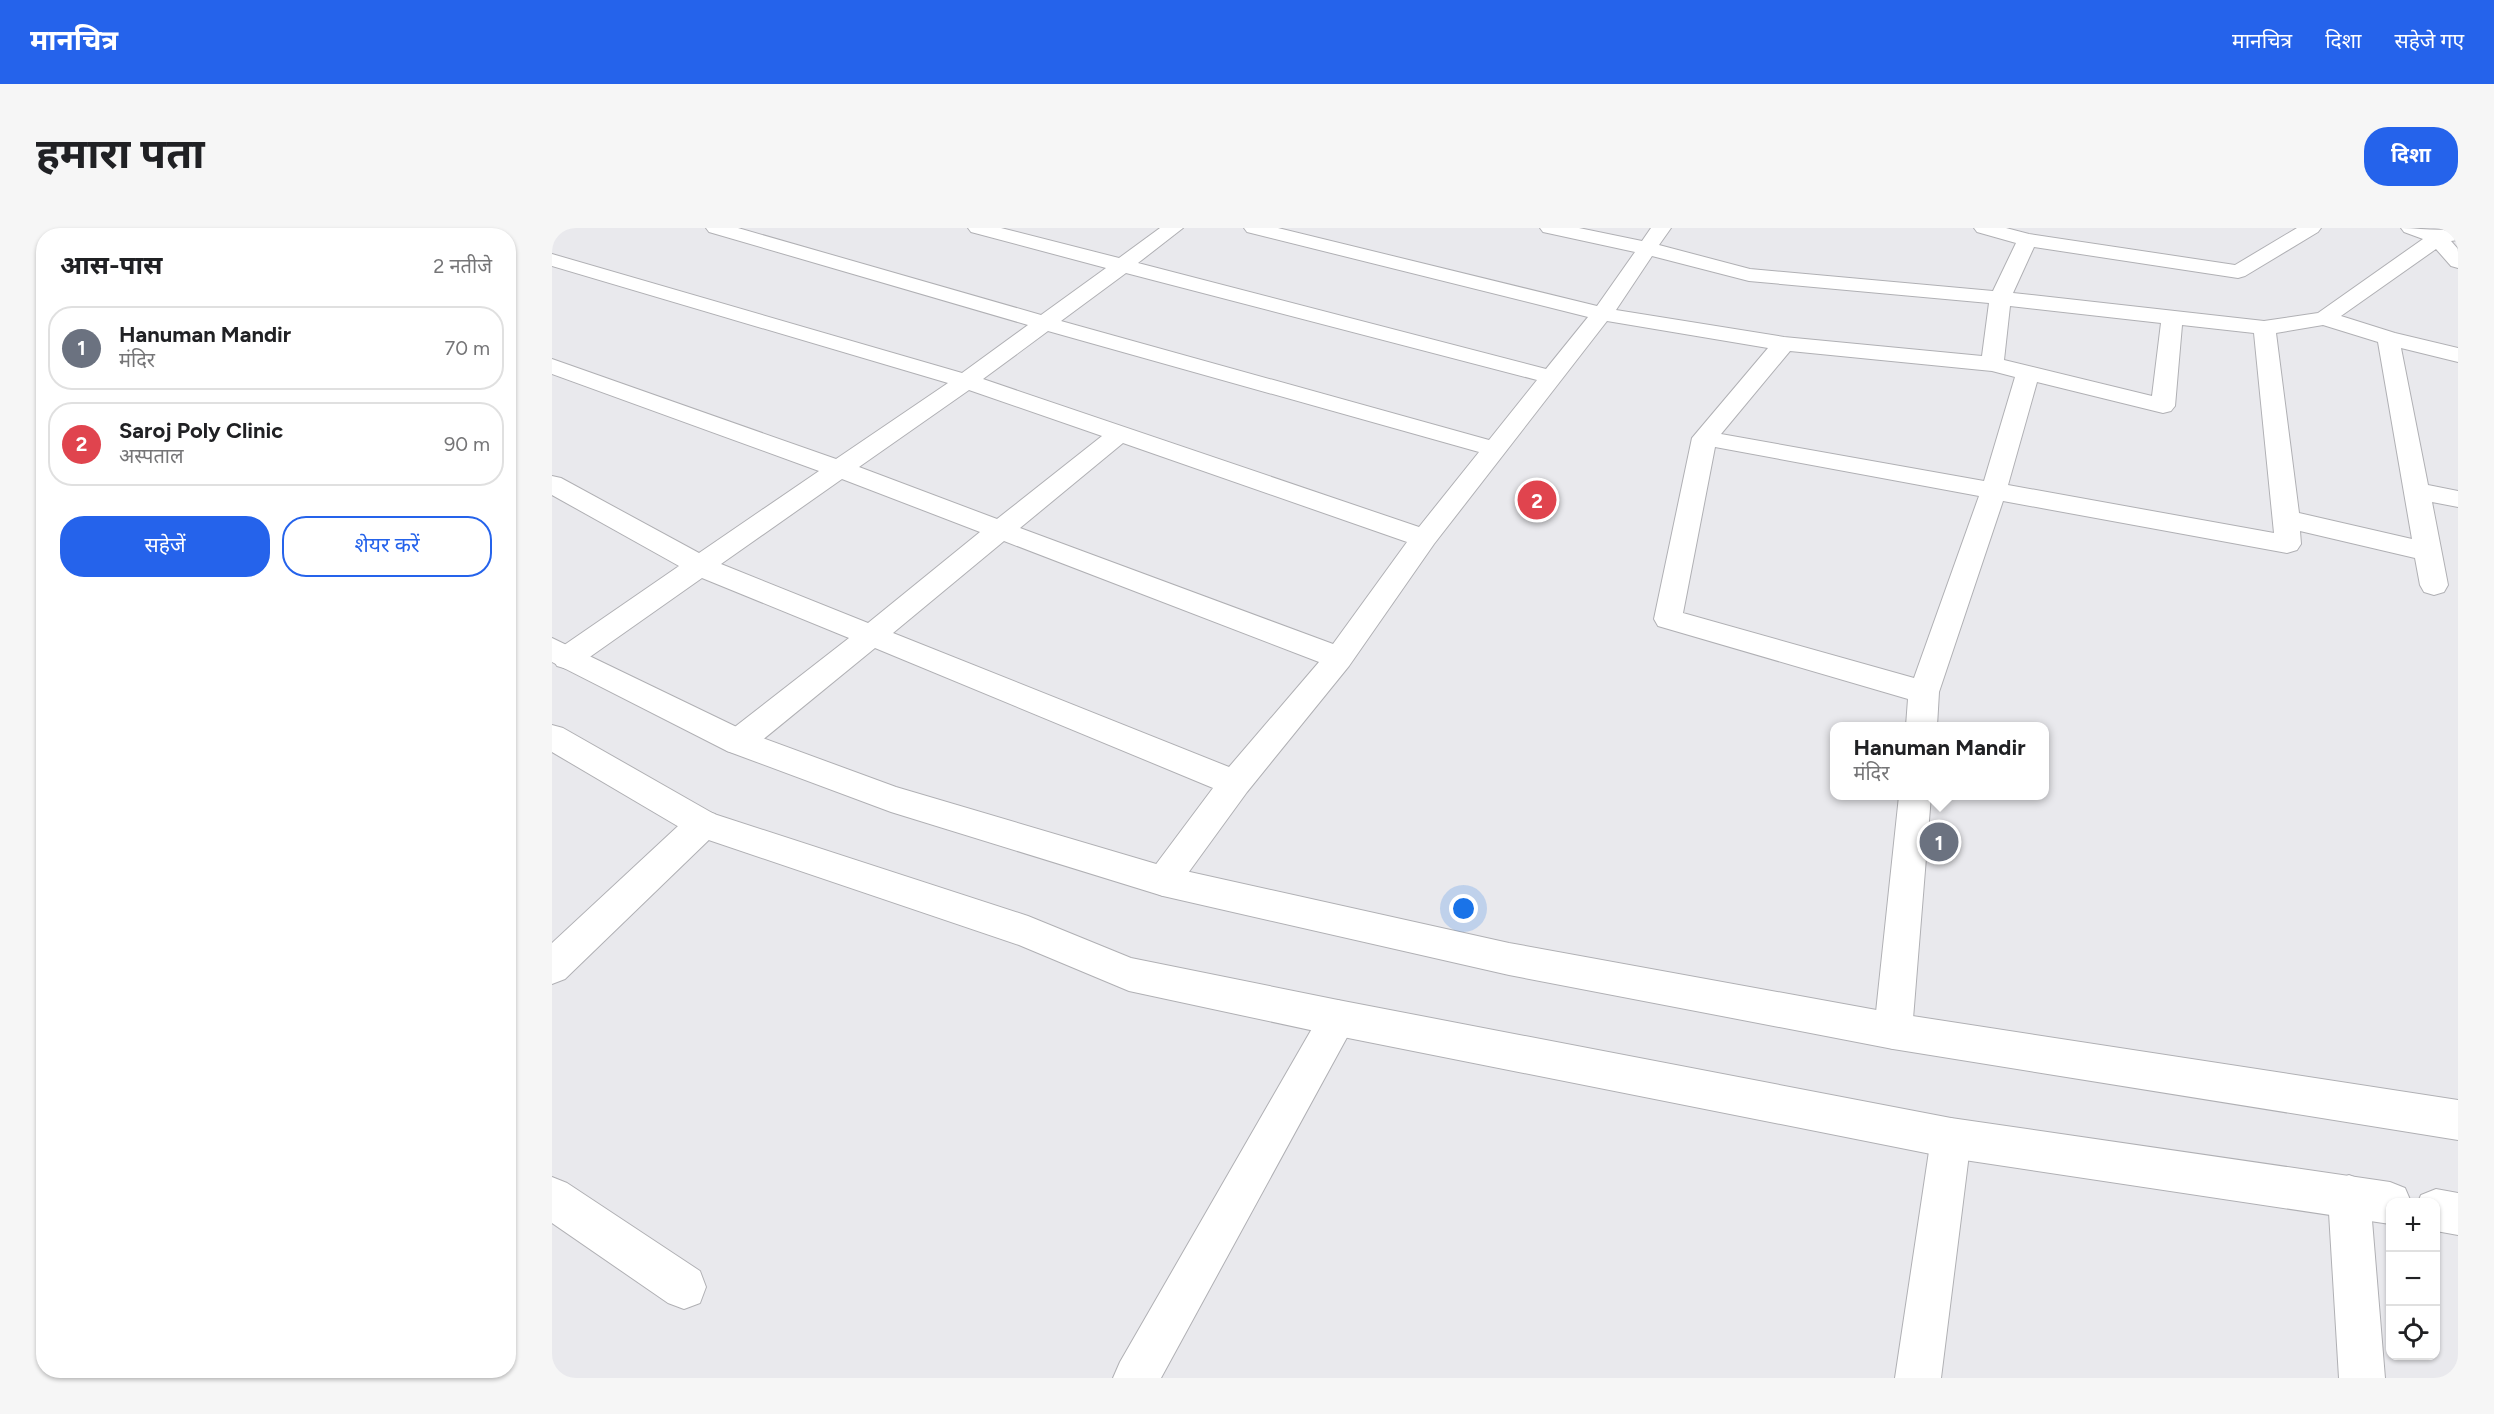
<!DOCTYPE html>
<html lang="hi">
<meta charset="utf-8">
<style>
:root{--surface:#fff;--page:#f6f6f6;--text:#202124;--muted:#757577;--line:#e0e0e0;--accent:#2563eb}
body{margin:0;font-family:Figtree,"Noto Sans Devanagari",sans-serif;background:var(--page);color:var(--text)}
.controls{position:absolute;right:18px;bottom:18px;display:grid;overflow:hidden;border-radius:12px;box-shadow:0 2px 4px #0004}
.controls button{width:54px;height:54px;display:grid;place-items:center;padding:0;border:0;border-bottom:2px solid var(--line);background:var(--surface);color:var(--text);font:30px sans-serif}
.you{position:absolute;left:912px;top:681px;width:21px;height:21px;margin:-15px;border:4px solid #fff;border-radius:50%;background:#1a73e8;box-shadow:0 0 0 9px #1a73e833}
.badge{display:grid;place-items:center;width:39px;height:39px;border-radius:50%;background:var(--accent);color:#fff;font-size:20px;font-weight:700}
.pin{position:absolute;translate:-50% -50%;border:3px solid #fff;box-shadow:0 2px 6px #0006}
.popup{position:absolute;left:1278px;top:494px;width:219px;height:78px;box-sizing:border-box;display:grid;place-content:center;border-radius:12px;background:var(--surface);filter:drop-shadow(0 2px 4px #0005);font-size:20px;white-space:nowrap;color:var(--muted)}
.popup b{font-size:22px;color:var(--text)}
.popup::after{content:'';position:absolute;left:50%;top:100%;margin-left:-12px;border:12px solid transparent;border-top-color:var(--surface)}
.list{margin:0;padding:0;list-style:none}
h2{display:flex;justify-content:space-between;align-items:center;height:78px;margin:0;padding:0 24px;font-size:26px}
h2 small{font-size:20px;font-weight:400;color:var(--muted)}
.list li{display:grid;grid-template-columns:39px 1fr auto;gap:18px;align-items:center;box-sizing:border-box;height:84px;margin:0 12px 12px;padding:0 12px;border:2px solid var(--line);border-radius:24px}
.list b{display:block;font-size:22px;white-space:nowrap}
.list p{margin:0;font-size:20px;white-space:nowrap;color:var(--muted)}
.list em{font-size:20px;font-style:normal;color:var(--muted)}
.actions{display:flex;gap:12px;padding:18px 24px}
.actions a{flex:1;padding:14px 0;border:2px solid var(--accent);border-radius:24px;text-align:center;font-size:21px;color:var(--accent)}
.actions .main{background:var(--accent);color:#fff}
.icon{flex:none;width:33px;height:33px;fill:none;stroke:currentColor;stroke-width:2;stroke-linecap:round;stroke-linejoin:round}
.map{position:relative;flex:none;width:1906px;height:1150px;overflow:hidden;border-radius:24px}
header{display:flex;align-items:center;gap:36px;box-sizing:border-box;height:84px;padding:0 30px;background:var(--accent);color:#fff}
header strong{font-size:28px}
nav{display:flex;gap:33px;margin-inline-start:auto;font-size:21px}
.intro{display:flex;align-items:center;justify-content:space-between;box-sizing:border-box;height:144px;padding:0 36px}
h1{margin:0;font-size:42px}
.button{padding:15px 27px;border-radius:24px;background:var(--accent);color:#fff;font-size:21px;font-weight:700}
main{display:flex;gap:36px;padding:0 36px}
aside{flex:1;background:var(--surface);border-radius:24px;box-shadow:0 2px 4px #0004}
.map>svg:first-child{display:block}
.lines{fill:none;stroke-linecap:round;stroke-linejoin:round}
.street-casing{stroke:#b0b0b4;stroke-width:2}
.secondary-casing{stroke:#b0b0b4;stroke-width:2}
.street{fill:#fff;fill-rule:evenodd}
.secondary{fill:#fff;fill-rule:evenodd}
</style>
<header>
<strong>मानचित्र</strong>
<nav><a>मानचित्र</a><a>दिशा</a><a>सहेजे गए</a></nav>
</header>
<div class="intro"><h1>हमारा पता</h1><a class="button">दिशा</a></div>
<main>
<aside>
<h2>आस-पास<small>2 नतीजे</small></h2>
<ul class="list">
<li><span class="badge" style="background:#6b7280">1</span><div><b>Hanuman Mandir</b><p>मंदिर</p></div><em>70 m</em></li>
<li><span class="badge" style="background:#e0444e">2</span><div><b>Saroj Poly Clinic</b><p>अस्पताल</p></div><em>90 m</em></li>
</ul>
<div class="actions"><a class="main">सहेजें</a><a>शेयर करें</a></div>
</aside>
<div class="map">
<svg width="1906" height="1150" viewBox="0 0 1906 1150">
<rect width="100%" height="100%" fill="#e9e9ed"/>
<g class="lines">
<defs>
<path id="street" d="M 154,0 L 186,0 L 489,87 L 554,40 L 419,4 L 416,0 L 449,0 L 567,30 L 608,0 L 631,0 L 586,35 L 994,141 L 1036,89 L 695,4 L 692,0 L 726,0 L 1045,78 L 1083,24 L 991,4 L 988,0 L 1027,0 L 1090,13 L 1099,0 L 1119,0 L 1107,17 L 1198,41 L 1441,63 L 1464,15 L 1425,4 L 1422,0 L 1454,0 L 1477,6 L 1683,37 L 1745,0 L 1769,0 L 1766,4 L 1693,48 L 1686,50 L 1482,19 L 1461,65 L 1712,93 L 1766,85 L 1871,11 L 1852,4 L 1849,0 C 1869,0 1887,4 1906,0 L 1906,12 L 1899,13 L 1906,21 L 1906,40 L 1899,38 L 1884,21 L 1789,88 L 1843,105 L 1906,120 L 1906,134 L 1849,120 L 1876,257 L 1906,263 L 1906,279 L 1880,274 L 1896,357 L 1892,364 L 1882,367 L 1872,364 L 1868,357 L 1863,330 L 1748,303 L 1749,316 L 1745,322 L 1735,325 L 1451,273 L 1387,464 L 1385,498 L 1354,498 L 1356,471 L 1106,398 L 1102,391 L 1140,210 L 1216,120 L 1055,93 L 882,316 L 797,438 L 695,564 L 623,663 L 611,668 L 599,663 L 594,653 L 599,643 L 661,560 L 323,420 L 197,523 L 186,526 L 175,523 L 170,514 L 175,505 L 297,410 L 150,350 L 25,438 L 15,441 L 5,438 L 0,430 L 5,422 L 127,338 L 0,267 L 0,248 L 9,250 L 147,325 L 267,243 L 0,146 L 0,131 L 284,231 L 396,155 L 0,38 L 0,26 L 410,145 L 476,97 L 157,4 ZM 1100,28 L 1197,53 L 1437,75 L 1430,128 L 1232,109 L 1064,82 ZM 574,45 L 985,152 L 937,212 L 509,93 ZM 1458,78 L 1609,95 L 1600,168 L 1452,132 ZM 1630,97 L 1702,105 L 1722,305 L 1456,257 L 1485,154 L 1611,185 L 1619,183 L 1623,178 ZM 1771,97 L 1826,114 L 1860,311 L 1747,285 L 1724,105 ZM 496,103 L 927,224 L 867,299 L 431,151 ZM 1238,123 L 1440,143 L 1463,149 L 1432,253 L 1169,206 ZM 417,162 L 550,208 L 445,291 L 307,239 ZM 571,215 L 855,314 L 781,416 L 468,300 ZM 1163,219 L 1427,268 L 1362,450 L 1131,385 ZM 290,251 L 428,304 L 316,395 L 169,336 ZM 452,313 L 767,434 L 677,539 L 341,405 Z
M 1347,568 L 1379,568 L 1360,803 L 1355,816 L 1341,821 L 1327,816 L 1322,803 Z
M 151,582 L 163,586 L 168,596 L 163,606 L 13,751 L 0,756 L 0,715 L 139,586 Z
M 786,772 L 799,778 L 805,790 L 799,802 L 609,1150 L 561,1150 L 568,1134 L 773,778 Z
M 1399,890 L 1413,896 L 1419,910 L 1389,1150 L 1343,1150 L 1379,910 L 1385,896 Z
M 1797,947 L 1812,953 L 1818,968 L 1833,1150 L 1787,1150 L 1776,968 L 1782,953 Z
M 0,949 L 15,955 L 148,1043 L 154,1059 L 148,1075 L 132,1081 L 116,1075 L 0,995 Z"/>
<path id="secondary" d="M 0,410 L 197,505 L 344,559 L 611,638 L 957,715 L 1341,785 L 1906,872 L 1906,912 L 1341,821 L 957,747 L 611,668 L 339,584 L 175,523 L 0,434 Z
M 0,497 L 11,500 L 162,586 L 476,688 L 579,730 L 786,772 L 1399,890 L 1838,954 L 1853,960 L 1859,974 L 1838,974 L 1838,996 L 1399,930 L 786,808 L 577,763 L 467,717 L 139,606 L 0,524 Z
M 1884,961 L 1906,965 L 1906,1007 L 1884,1003 L 1884,974 L 1866,974 L 1869,967 Z"/>
</defs>
<use href="#street" class="street-casing"/>
<use href="#secondary" class="secondary-casing"/>
<use href="#street" class="street"/>
<use href="#secondary" class="secondary"/>
</g>
</svg>
<div class="controls">
<button>+</button>
<button>−</button>
<button><svg class="icon" aria-label="locate" viewBox="0 0 24 24"><circle cx="12" cy="12" r="6"/><path d="M12 2v4M12 18v4M2 12h4M18 12h4"/></svg></button>
</div>
<div class="you"></div>
<div class="pin badge" style="left:1387px;top:614px;background:#6b7280">1</div>
<div class="popup"><b>Hanuman Mandir</b>मंदिर</div>
<div class="pin badge" style="left:985px;top:272px;background:#e0444e">2</div>
</div>
</main>
